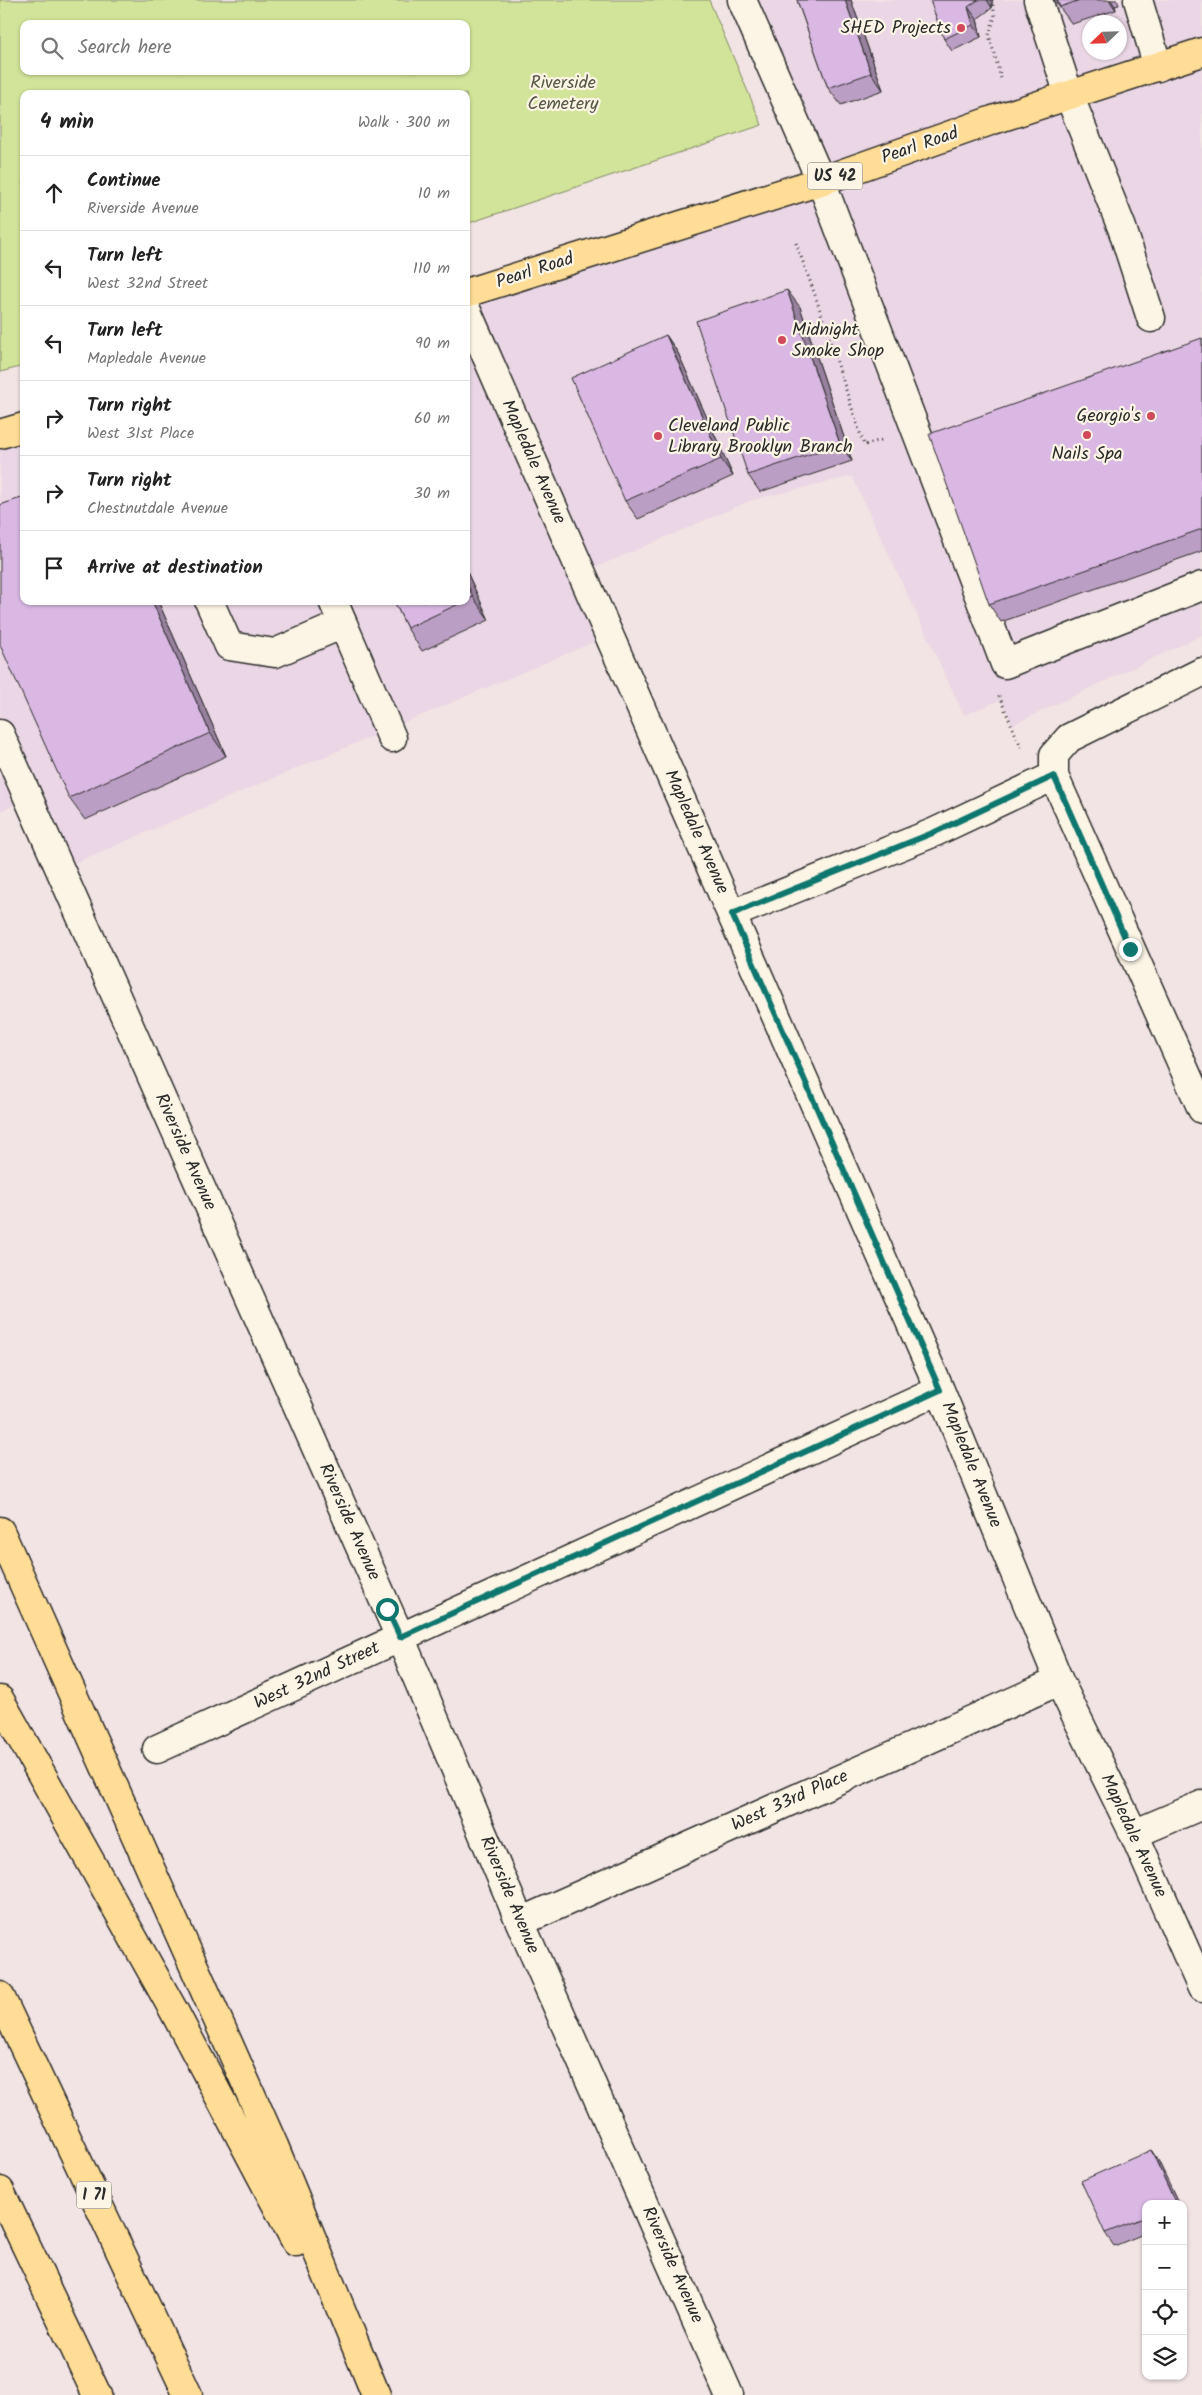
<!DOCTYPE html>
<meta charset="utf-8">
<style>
:root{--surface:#fff;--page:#f2f2f2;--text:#222;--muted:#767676;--line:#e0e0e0}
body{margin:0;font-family:Kalam,sans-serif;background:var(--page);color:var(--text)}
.controls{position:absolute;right:15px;bottom:15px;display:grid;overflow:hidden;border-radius:10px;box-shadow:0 1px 4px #0004}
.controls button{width:45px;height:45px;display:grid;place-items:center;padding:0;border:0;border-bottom:1px solid var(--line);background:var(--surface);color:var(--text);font:25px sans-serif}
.compass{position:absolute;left:1082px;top:15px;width:45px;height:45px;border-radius:50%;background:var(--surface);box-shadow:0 1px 4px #0004;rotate:247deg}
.stop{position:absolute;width:15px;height:15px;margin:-11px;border:4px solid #0f766e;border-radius:50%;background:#fff}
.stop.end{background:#0f766e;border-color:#fff;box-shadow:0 1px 5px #0008}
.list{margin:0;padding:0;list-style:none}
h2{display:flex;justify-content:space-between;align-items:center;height:65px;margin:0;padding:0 20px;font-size:21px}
h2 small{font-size:16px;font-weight:400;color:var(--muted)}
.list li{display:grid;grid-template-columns:32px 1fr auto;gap:15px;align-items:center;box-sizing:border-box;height:75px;padding:0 20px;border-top:1px solid var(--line)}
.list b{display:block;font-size:19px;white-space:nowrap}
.list p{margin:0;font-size:16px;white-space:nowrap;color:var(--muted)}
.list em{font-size:16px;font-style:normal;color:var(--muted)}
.icon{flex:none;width:28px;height:28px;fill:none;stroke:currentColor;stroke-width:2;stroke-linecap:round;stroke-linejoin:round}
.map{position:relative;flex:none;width:1202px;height:2395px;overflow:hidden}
.search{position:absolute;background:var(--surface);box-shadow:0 1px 4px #0004;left:20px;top:20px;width:450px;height:55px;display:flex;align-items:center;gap:12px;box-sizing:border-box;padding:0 18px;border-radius:10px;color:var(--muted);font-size:19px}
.panel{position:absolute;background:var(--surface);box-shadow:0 1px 4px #0004;left:20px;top:90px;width:450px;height:515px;border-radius:10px}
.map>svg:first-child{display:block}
.built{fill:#ead6e4;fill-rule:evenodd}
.green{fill:#d2e499;stroke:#7e8862;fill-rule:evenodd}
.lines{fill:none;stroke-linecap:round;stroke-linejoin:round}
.minor-casing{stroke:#2b2b2b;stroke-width:31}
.major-casing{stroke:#2b2b2b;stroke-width:31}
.highway-casing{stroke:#2b2b2b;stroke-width:31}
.path{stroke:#2b2b2b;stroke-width:3;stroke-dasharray:1 4;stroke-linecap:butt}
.minor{stroke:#fcf5e5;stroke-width:28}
.major{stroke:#ffdd96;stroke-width:28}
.highway{stroke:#ffdd96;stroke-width:28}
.wall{fill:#bb9ec3;stroke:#2b2b2b}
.shaded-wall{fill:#98819f;stroke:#2b2b2b}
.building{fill:#d9b8e3;stroke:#2b2b2b}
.route{stroke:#0f766e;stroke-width:6}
.poi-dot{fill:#d1495b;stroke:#fcf5e5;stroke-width:2}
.labels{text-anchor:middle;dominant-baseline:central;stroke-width:4.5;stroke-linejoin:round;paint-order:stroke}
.shield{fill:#fcf5e5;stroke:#6a6863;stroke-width:1}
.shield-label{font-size:16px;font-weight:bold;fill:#2b2b2b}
.poi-label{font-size:18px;fill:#2b2b2b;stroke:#fcf5e5;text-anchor:end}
.park-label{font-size:18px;fill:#555946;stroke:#fcf5e5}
.street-label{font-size:18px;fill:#2b2b2b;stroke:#fcf5e5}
</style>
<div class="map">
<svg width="1202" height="2395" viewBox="0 0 1202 2395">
<rect width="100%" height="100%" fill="#f2e3e4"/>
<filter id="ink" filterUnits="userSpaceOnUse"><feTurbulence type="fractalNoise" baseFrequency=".02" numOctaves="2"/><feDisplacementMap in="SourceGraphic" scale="10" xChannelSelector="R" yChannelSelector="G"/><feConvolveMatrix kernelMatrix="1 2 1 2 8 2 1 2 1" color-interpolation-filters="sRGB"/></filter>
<g filter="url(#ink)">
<path class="built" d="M 742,0 L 1202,0 L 1202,635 L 1012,725 L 1001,700 L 964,715 L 852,476 L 752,500 L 582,573 L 610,635 L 60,869 L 29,799 L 0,811 L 0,434 L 24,427 L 24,601 L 466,601 L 466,293 L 821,181 ZM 1090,22 L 1120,22 L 1120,52 L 1090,52 Z"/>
<path class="green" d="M 0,0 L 709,0 L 762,125 L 466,224 L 466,94 L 24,94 L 24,366 L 0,372 ZM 24,24 L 466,24 L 466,71 L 24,71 Z"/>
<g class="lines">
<defs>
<path id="minor" d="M 742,0 L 821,181 L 1005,664 L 1202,586
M 1038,0 L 1069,95 L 1122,228 L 1151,318
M 1138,0 L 1158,67
M 466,309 L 940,1390 L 1059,1681 L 1134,1834 L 1202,1988
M 209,601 L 229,646 L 275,653 L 343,624 L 333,601
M 343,624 L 392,738
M 1202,672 L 1069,738 L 1054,755 L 1054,776 L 1202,1109
M 0,734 L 400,1637 L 520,1922 L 729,2395
M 732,914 L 935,832 L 1054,776
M 157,1749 L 940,1390
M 1134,1834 L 1202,1805
M 520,1922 L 1059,1681"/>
<path id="major" d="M 466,293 L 821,181 L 993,120 L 1202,52
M 0,434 L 24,427"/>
<path id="highway" d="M 0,1531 L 274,2146 L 376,2395
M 0,1700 L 174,2011 L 296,2242
M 0,1996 L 188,2395
M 0,2191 L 97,2395"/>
</defs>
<use href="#minor" class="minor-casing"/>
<use href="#major" class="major-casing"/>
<use href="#highway" class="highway-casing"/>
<path class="path" d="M 992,0 L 995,16 L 989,35 L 1001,78
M 796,243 L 814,292 L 864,445 L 885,439
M 999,696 L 1021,747"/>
<use href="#minor" class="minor"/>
<use href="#major" class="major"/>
<use href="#highway" class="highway"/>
</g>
<path class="wall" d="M 797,0 L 851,0 L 883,90 L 841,105 L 828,88 Z
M 930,0 L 992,0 L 992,8 L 977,19 L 981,37 L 952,51 L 944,39 Z
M 1054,0 L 1117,0 L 1119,5 L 1115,6 L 1116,10 L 1072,24 Z
M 800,307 L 852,461 L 760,492 L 748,475 Z
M 666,335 L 678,353 L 733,476 L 638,519 L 625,501 Z
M 1202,338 L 1202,551 L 1001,622 L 989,604 Z
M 466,570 L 489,620 L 422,651 L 407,628 L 394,601 L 466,601 Z
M 24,601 L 158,601 L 226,756 L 85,820 L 69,798 Z
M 1151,2150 L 1159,2162 L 1146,2204 L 1146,2233 L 1114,2246 L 1105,2233 Z"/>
<path class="shaded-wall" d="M 845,0 L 851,0 L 883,90 L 871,73 Z
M 987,0 L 992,0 L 992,8 Z
M 1109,0 L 1111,0 L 1115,6 L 1116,10 Z
M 968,7 L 977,19 L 981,37 L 973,25 Z
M 787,290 L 800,307 L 852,461 L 840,444 Z
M 666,335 L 678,353 L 733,476 L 721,459 Z
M 466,570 L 489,620 L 473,597 L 466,582 Z
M 152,601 L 158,601 L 226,756 L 210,733 Z
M 1151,2150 L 1159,2162 L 1179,2204 L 1176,2204 Z"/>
<path class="building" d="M 797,0 L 845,0 L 871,73 L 828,88 Z
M 930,0 L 978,0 L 968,7 L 973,25 L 944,39 Z
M 1057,0 L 1080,0 L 1060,7 Z
M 787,290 L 840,444 L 748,475 L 696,321 Z
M 666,335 L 721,459 L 625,501 L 571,378 Z
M 1202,338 L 1202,529 L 989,604 L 929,434 Z
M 24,497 L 24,601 L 152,601 L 210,733 L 69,798 L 0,645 L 0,505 Z
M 466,582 L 473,597 L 466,601 Z
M 394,601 L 465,601 L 407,628 Z
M 1151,2150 L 1176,2204 L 1146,2204 L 1146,2217 L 1105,2233 L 1081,2181 Z"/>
</g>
<g class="lines" filter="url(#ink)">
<path class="route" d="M 387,1609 L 400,1637 L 940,1390 L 732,914 L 935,832 L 1054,776 L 1130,949"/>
</g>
<g class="poi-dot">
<circle cx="961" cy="28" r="5"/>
<circle cx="782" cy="340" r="5"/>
<circle cx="1151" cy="416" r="5"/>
<circle cx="1087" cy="435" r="5"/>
<circle cx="658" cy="436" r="5"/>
</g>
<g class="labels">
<g class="shield">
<rect x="807.5" y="162.5" width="55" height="27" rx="4"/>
<rect x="76.5" y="2181.5" width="35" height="27" rx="4"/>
</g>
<g class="shield-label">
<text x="835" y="176">US 42</text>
<text x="94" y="2195">I 71</text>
</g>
<g class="poi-label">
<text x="951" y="28">SHED Projects</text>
<text x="792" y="330" text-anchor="start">Midnight<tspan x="792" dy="21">Smoke Shop</tspan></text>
<text x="1141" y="416">Georgio's</text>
<text x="668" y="426" text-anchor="start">Cleveland Public<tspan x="668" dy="21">Library Brooklyn Branch</tspan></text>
<text x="1087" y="454" text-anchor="middle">Nails Spa</text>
</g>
<g class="park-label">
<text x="563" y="83">Riverside<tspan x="563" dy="21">Cemetery</tspan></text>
</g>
<g class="street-label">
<text transform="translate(920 146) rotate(-19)">Pearl Road</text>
<text transform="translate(535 271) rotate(-18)">Pearl Road</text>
<text transform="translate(533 462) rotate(66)">Mapledale Avenue</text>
<text transform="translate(696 832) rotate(66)">Mapledale Avenue</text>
<text transform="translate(185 1152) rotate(66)">Riverside Avenue</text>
<text transform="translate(971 1465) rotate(68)">Mapledale Avenue</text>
<text transform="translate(349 1522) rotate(66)">Riverside Avenue</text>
<text transform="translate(317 1676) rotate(-25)">West 32nd Street</text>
<text transform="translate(790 1801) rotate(-24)">West 33rd Place</text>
<text transform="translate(1133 1836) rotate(65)">Mapledale Avenue</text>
<text transform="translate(509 1895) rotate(67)">Riverside Avenue</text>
<text transform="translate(672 2265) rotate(66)">Riverside Avenue</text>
</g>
</g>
</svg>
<div class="controls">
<button>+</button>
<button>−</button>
<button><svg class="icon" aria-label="locate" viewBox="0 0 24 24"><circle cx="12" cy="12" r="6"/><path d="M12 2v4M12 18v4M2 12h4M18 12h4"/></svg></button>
<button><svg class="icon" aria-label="layers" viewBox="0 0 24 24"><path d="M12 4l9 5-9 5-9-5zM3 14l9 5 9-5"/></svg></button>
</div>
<svg class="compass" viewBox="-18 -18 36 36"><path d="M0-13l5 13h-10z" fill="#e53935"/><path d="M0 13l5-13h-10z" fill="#767676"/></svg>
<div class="stop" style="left:387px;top:1609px"></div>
<div class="stop end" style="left:1130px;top:949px"></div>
<div class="search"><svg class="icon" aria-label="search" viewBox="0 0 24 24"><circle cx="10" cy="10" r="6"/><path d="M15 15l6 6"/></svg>Search here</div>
<section class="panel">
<h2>4 min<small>Walk · 300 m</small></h2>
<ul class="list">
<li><svg class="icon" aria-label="ahead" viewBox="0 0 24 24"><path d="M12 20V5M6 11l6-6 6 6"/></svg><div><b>Continue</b><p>Riverside Avenue</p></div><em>10 m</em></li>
<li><svg class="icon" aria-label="left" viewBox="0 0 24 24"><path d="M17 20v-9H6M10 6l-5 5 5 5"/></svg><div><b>Turn left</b><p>West 32nd Street</p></div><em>110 m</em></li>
<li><svg class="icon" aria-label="left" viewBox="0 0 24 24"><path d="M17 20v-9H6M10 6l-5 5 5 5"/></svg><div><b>Turn left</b><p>Mapledale Avenue</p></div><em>90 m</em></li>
<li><svg class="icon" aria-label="right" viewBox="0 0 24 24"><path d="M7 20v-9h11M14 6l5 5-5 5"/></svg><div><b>Turn right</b><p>West 31st Place</p></div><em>60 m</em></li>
<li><svg class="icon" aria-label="right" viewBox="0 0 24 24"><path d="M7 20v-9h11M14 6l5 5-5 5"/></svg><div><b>Turn right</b><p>Chestnutdale Avenue</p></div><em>30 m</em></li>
<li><svg class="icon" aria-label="arrive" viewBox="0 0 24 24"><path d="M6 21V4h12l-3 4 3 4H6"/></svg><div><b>Arrive at destination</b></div></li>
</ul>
</section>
</div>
